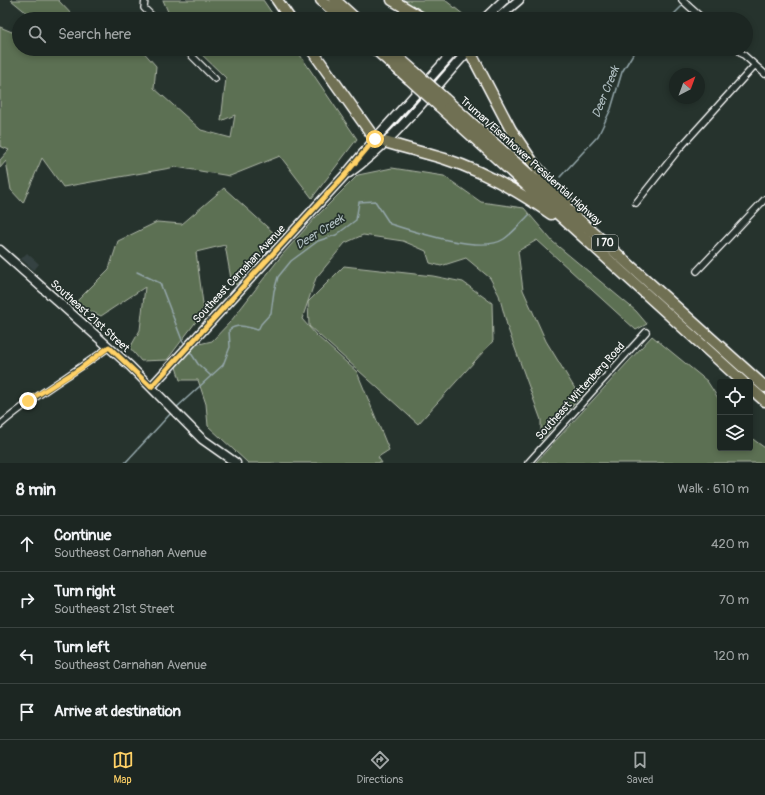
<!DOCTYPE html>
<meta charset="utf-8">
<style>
:root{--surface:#1c2622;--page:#252e2a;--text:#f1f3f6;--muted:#a0a5a5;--line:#3a4340;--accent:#ffd166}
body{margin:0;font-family:Pangolin,sans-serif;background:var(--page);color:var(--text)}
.controls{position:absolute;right:12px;bottom:12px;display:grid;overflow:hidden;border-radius:4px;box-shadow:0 2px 6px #0003}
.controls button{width:36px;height:36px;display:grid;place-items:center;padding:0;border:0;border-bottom:1px solid var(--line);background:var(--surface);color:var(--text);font:20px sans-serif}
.compass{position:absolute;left:669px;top:68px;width:36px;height:36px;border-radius:50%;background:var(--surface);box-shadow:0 2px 6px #0003;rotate:41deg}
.stop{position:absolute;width:12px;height:12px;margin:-9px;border:3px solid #ffd166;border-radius:50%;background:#fff}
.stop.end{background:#ffd166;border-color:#fff;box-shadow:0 1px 4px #0008}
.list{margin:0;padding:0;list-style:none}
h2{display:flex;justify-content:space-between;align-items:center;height:52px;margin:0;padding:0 16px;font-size:17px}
h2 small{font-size:13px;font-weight:400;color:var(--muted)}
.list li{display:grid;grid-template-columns:26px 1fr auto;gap:12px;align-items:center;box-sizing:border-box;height:56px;padding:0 16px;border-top:1px solid var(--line)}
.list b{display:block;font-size:15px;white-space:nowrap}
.list p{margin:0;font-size:13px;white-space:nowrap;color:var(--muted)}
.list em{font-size:13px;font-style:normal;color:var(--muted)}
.icon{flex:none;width:22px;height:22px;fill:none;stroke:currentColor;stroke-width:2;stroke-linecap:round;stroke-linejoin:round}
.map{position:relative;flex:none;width:765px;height:463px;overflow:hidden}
.search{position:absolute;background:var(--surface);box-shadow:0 2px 6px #0003;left:12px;right:12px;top:12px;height:44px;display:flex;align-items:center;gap:10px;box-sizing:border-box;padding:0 14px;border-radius:22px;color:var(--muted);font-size:15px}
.sheet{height:276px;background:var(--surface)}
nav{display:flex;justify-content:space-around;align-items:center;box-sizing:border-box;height:56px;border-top:1px solid var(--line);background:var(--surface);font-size:11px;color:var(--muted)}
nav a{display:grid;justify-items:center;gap:2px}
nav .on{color:var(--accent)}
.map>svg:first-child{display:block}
.built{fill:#364342}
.green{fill:#5c6f52;stroke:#aeb7a8}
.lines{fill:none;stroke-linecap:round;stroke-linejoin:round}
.stream{stroke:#94a7ab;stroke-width:1.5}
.street-casing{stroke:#fff;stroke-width:8}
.secondary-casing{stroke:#fff;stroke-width:11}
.highway-casing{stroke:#fff;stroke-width:13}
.street{stroke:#26332d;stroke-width:5.5}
.secondary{stroke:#26332d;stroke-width:8}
.highway{stroke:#706f52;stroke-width:10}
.highway-bridge-casing{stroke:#fff;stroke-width:13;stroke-linecap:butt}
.highway-bridge{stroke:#706f52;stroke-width:10}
.route{stroke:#ffd166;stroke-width:5}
.labels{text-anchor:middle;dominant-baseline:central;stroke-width:3.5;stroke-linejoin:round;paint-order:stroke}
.shield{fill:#26332d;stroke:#bec2c0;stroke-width:1}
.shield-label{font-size:10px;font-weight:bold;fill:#fff}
.street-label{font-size:11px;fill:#fff;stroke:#26332d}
.water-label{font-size:12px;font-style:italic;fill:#aebdc0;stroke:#26332d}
</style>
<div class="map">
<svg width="765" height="463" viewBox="0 0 765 463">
<rect width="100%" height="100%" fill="#26332d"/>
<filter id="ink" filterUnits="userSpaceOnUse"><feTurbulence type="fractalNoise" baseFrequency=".025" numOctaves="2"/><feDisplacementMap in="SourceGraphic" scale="8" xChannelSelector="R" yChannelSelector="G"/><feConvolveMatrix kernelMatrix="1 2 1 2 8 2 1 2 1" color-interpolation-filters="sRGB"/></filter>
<g filter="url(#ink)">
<path class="built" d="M 27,253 L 39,264 L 34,270 L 21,259 Z"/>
<path class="green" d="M 11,0 L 58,0 L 76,19 L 34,19 Z
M 163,0 L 263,0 L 276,19 L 171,19 Z
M 399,0 L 445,0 L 469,19 L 431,19 Z
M 0,27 L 12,32 L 19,30 L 19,49 L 141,49 L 156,66 L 154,88 L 201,130 L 231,138 L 235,115 L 221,121 L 226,78 L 196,49 L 296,49 L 357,139 L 312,198 L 280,156 L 230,176 L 176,167 L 63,187 L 42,158 L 23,203 L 11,190 L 6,161 L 0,168 L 0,160 L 9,150 L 0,146 Z
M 392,168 L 444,176 L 481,202 L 524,208 L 553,242 L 636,311 L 647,324 L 636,330 L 537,240 L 518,251 L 523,290 L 546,341 L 580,397 L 541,441 L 541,420 L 508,329 L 499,295 L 490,278 L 466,258 L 441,266 L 430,263 L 426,251 L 403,241 L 363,235 L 345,243 L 316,278 L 302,319 L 316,335 L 357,372 L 389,450 L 378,457 L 382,463 L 248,463 L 208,426 L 206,404 L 198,380 L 180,380 L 176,367 L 195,345 L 212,341 L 231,321 L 282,255 L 315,218 L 358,175 Z
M 224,188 L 276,235 L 236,285 L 231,279 L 225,245 L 196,252 L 204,311 L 167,360 L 141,361 L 130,348 L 140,330 L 145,287 L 101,316 L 74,304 L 109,269 L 118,241 L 157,222 L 182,224 Z
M 344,266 L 433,276 L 463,282 L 492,303 L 493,341 L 418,424 L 309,326 L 308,302 Z
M 652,336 L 707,381 L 720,401 L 720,448 L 750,448 L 750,437 L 765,448 L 765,463 L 535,463 Z"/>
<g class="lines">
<path class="stream" d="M 669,19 L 688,0
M 560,177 L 598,136 L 611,109 L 622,72 L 636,49
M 137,272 L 160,283 L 182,340 L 186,345
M 189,350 L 198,364 L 211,376
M 176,408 L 223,365 L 230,347 L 229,330 C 238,323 248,327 258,330 L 261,324 L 271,313 L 274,291 L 278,277 L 291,261 L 318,241 L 336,235 L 356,220 L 359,202 L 375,201 L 390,224 C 415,232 482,254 504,239 C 513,233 521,223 529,215
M 125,463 L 172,412"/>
<defs>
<path id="street" d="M 145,0 L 144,8 L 155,19
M 682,0 L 703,19
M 185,49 L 215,79
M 737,49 L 765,74
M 636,203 L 679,149 L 755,65
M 697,271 L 765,199
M 0,425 C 34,395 73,374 109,347
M 528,463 L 646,332"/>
<path id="secondary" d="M 484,19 L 504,0
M 497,19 L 519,0
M 349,173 C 393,142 433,89 470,49
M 0,250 L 130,366 L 202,439 L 236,463
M 151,387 L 344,176 L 375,139 L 456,49"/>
<path id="highway" d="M 277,0 L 290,19
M 321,0 L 342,19
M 335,0 L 356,19
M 392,0 L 424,19
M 311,49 L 375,139
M 375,49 L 408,78
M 389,49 L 415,72
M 469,50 L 511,130 L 534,164 L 567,201
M 445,99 L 765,387
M 439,106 L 743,382
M 385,142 C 405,148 425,153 445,159 C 483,171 518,191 551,214
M 750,388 L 765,401"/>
</defs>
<use href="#street" class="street-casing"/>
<use href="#secondary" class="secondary-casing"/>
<use href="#highway" class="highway-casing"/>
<use href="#street" class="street"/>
<use href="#secondary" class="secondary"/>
<use href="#highway" class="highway"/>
<defs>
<path id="highway-bridge" d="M 415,72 L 445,99
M 408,78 L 439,106"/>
</defs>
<use href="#highway-bridge" class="highway-bridge-casing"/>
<use href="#highway-bridge" class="highway-bridge"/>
</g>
</g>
<g class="lines" filter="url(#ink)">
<path class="route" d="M 28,401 L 81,368 L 109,347 L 151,387 L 344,176 L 375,139"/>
</g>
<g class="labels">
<rect class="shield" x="592" y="235" width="26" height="16" rx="3"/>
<g class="shield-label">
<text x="605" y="243">I 70</text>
</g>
<g class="street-label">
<text transform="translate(531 161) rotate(42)">Truman/Eisenhower Presidential Highway</text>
<text transform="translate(239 274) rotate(-47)">Southeast Carnahan Avenue</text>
<text transform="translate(90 316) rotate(42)">Southeast 21st Street</text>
<text transform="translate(580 391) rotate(-48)">Southeast Wittenberg Road</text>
</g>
<g class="water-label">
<text transform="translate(606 92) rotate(-68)">Deer Creek</text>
<text transform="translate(320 232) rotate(-32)">Deer Creek</text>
</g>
</g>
</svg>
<div class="controls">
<button><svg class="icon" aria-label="locate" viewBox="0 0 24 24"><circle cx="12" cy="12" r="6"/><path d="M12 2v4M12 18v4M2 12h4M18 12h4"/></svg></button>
<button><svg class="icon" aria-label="layers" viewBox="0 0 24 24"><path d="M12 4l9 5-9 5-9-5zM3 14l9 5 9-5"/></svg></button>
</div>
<svg class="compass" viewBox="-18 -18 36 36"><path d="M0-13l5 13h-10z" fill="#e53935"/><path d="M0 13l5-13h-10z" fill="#a0a5a5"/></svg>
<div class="stop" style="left:375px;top:139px"></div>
<div class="stop end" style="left:28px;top:401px"></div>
<div class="search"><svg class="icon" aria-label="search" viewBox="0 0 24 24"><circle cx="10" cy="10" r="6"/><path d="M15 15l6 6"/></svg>Search here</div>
</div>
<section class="sheet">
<h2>8 min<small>Walk · 610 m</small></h2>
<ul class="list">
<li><svg class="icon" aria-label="ahead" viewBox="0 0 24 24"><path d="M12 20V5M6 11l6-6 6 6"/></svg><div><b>Continue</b><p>Southeast Carnahan Avenue</p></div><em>420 m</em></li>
<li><svg class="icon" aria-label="right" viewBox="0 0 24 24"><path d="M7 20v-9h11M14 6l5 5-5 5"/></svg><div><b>Turn right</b><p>Southeast 21st Street</p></div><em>70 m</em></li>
<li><svg class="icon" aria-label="left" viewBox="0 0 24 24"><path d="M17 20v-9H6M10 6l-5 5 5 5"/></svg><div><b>Turn left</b><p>Southeast Carnahan Avenue</p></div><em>120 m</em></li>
<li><svg class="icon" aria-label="arrive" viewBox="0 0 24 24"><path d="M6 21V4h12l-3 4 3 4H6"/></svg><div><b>Arrive at destination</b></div></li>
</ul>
</section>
<nav>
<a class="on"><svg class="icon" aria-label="map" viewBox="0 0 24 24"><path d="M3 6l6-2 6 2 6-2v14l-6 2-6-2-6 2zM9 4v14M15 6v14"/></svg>Map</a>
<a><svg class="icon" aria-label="directions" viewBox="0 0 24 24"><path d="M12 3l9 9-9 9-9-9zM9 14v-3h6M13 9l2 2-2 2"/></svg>Directions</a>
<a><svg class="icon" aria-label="saved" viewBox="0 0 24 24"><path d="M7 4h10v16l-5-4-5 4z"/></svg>Saved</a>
</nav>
